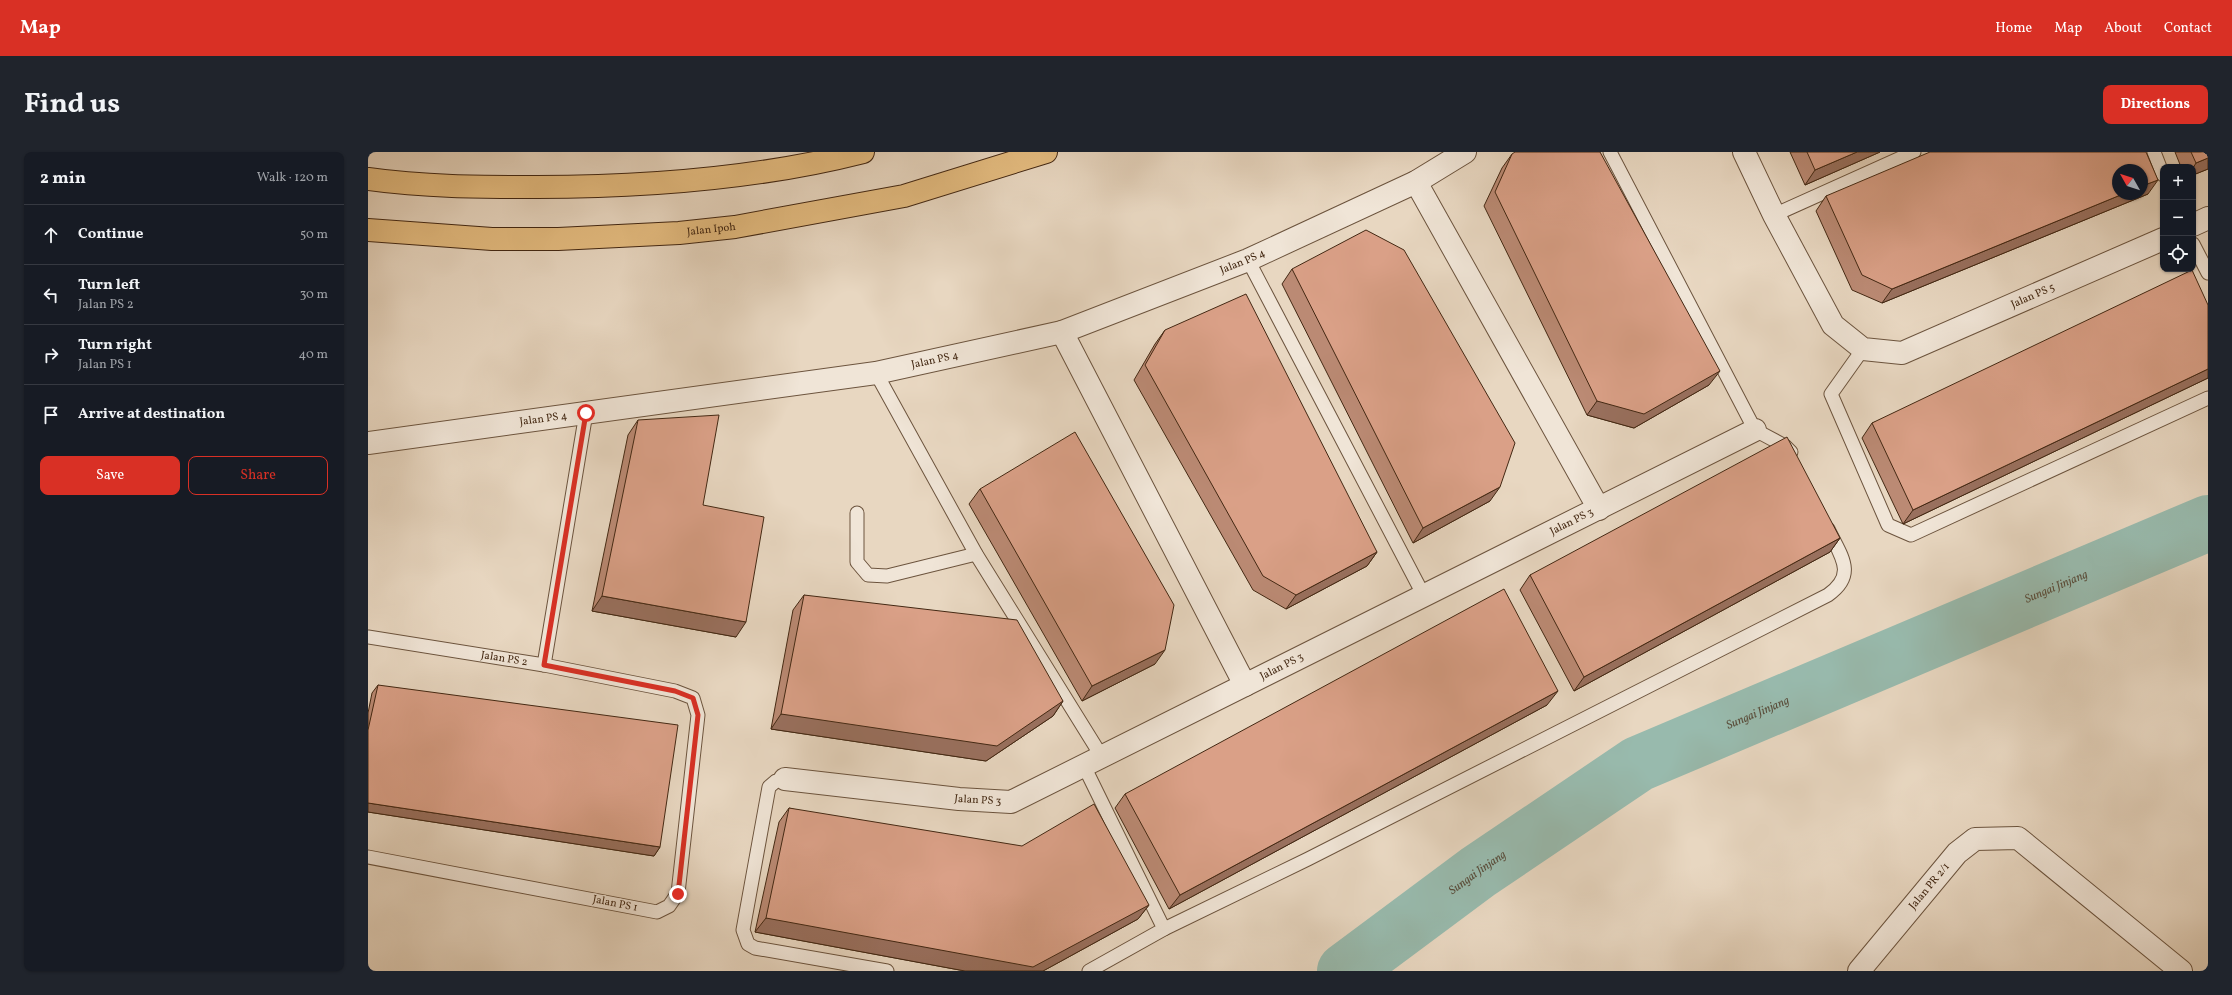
<!DOCTYPE html>
<meta charset="utf-8">
<style>
:root{--surface:#171b24;--page:#20242c;--text:#f1f3f6;--muted:#9ea1a6;--line:#363941;--accent:#d93025}
body{margin:0;font-family:Vollkorn,serif;background:var(--page);color:var(--text)}
.controls{position:absolute;right:12px;top:12px;display:grid;overflow:hidden;border-radius:8px;box-shadow:0 1px 3px #0004}
.controls button{width:36px;height:36px;display:grid;place-items:center;padding:0;border:0;border-bottom:1px solid var(--line);background:var(--surface);color:var(--text);font:20px sans-serif}
.compass{position:absolute;left:1744px;top:12px;width:36px;height:36px;border-radius:50%;background:var(--surface);box-shadow:0 1px 3px #0004;rotate:309deg}
.stop{position:absolute;width:12px;height:12px;margin:-9px;border:3px solid #d93025;border-radius:50%;background:#fff}
.stop.end{background:#d93025;border-color:#fff;box-shadow:0 1px 4px #0008}
.list{margin:0;padding:0;list-style:none}
h2{display:flex;justify-content:space-between;align-items:center;height:52px;margin:0;padding:0 16px;font-size:17px}
h2 small{font-size:13px;font-weight:400;color:var(--muted)}
.list li{display:grid;grid-template-columns:26px 1fr auto;gap:12px;align-items:center;box-sizing:border-box;height:60px;padding:0 16px;border-top:1px solid var(--line)}
.list b{display:block;font-size:15px;white-space:nowrap}
.list p{margin:0;font-size:13px;white-space:nowrap;color:var(--muted)}
.list em{font-size:13px;font-style:normal;color:var(--muted)}
.actions{display:flex;gap:8px;padding:12px 16px}
.actions a{flex:1;padding:9px 0;border:1px solid var(--accent);border-radius:8px;text-align:center;font-size:14px;color:var(--accent)}
.actions .main{background:var(--accent);color:#fff}
.icon{flex:none;width:22px;height:22px;fill:none;stroke:currentColor;stroke-width:2;stroke-linecap:round;stroke-linejoin:round}
.map{position:relative;flex:none;width:1840px;height:819px;overflow:hidden;border-radius:8px}
header{display:flex;align-items:center;gap:24px;box-sizing:border-box;height:56px;padding:0 20px;background:var(--accent);color:#fff}
header strong{font-size:19px}
nav{display:flex;gap:22px;margin-inline-start:auto;font-size:14px}
.intro{display:flex;align-items:center;justify-content:space-between;box-sizing:border-box;height:96px;padding:0 24px}
h1{margin:0;font-size:28px}
.button{padding:10px 18px;border-radius:8px;background:var(--accent);color:#fff;font-size:14px;font-weight:700}
main{display:flex;gap:24px;padding:0 24px}
aside{flex:1;background:var(--surface);border-radius:8px;box-shadow:0 1px 3px #0004}
.map>svg:first-child{display:block}
.lines{fill:none;stroke-linecap:round;stroke-linejoin:round}
.river{stroke:#98baad;stroke-width:56}
.service-casing{stroke:#6c543e;stroke-width:15}
.minor-casing{stroke:#6c543e;stroke-width:24}
.trunk-casing{stroke:#432813;stroke-width:24}
.service{stroke:#f0e5d7;stroke-width:13}
.minor{stroke:#f0e5d7;stroke-width:22}
.trunk{stroke:#e4bc80;stroke-width:22}
.wall{fill:#bb8a74;stroke:#432813}
.shaded-wall{fill:#99705e;stroke:#432813}
.building{fill:#daa087;stroke:#432813}
.route{stroke:#d93025;stroke-width:5}
.labels{text-anchor:middle;dominant-baseline:central;stroke-width:3;stroke-linejoin:round;paint-order:stroke}
.street-label{font-size:11px;fill:#432813;stroke:#f0e5d7}
.water-label{font-size:12px;font-style:italic;fill:#584c3a;stroke:#f0e5d7}
</style>
<header>
<strong>Map</strong>
<nav><a>Home</a><a>Map</a><a>About</a><a>Contact</a></nav>
</header>
<div class="intro"><h1>Find us</h1><a class="button">Directions</a></div>
<main>
<aside>
<h2>2 min<small>Walk · 120 m</small></h2>
<ul class="list">
<li><svg class="icon" aria-label="ahead" viewBox="0 0 24 24"><path d="M12 20V5M6 11l6-6 6 6"/></svg><div><b>Continue</b></div><em>50 m</em></li>
<li><svg class="icon" aria-label="left" viewBox="0 0 24 24"><path d="M17 20v-9H6M10 6l-5 5 5 5"/></svg><div><b>Turn left</b><p>Jalan PS 2</p></div><em>30 m</em></li>
<li><svg class="icon" aria-label="right" viewBox="0 0 24 24"><path d="M7 20v-9h11M14 6l5 5-5 5"/></svg><div><b>Turn right</b><p>Jalan PS 1</p></div><em>40 m</em></li>
<li><svg class="icon" aria-label="arrive" viewBox="0 0 24 24"><path d="M6 21V4h12l-3 4 3 4H6"/></svg><div><b>Arrive at destination</b></div></li>
</ul>
<div class="actions"><a class="main">Save</a><a>Share</a></div>
</aside>
<div class="map">
<svg width="1840" height="819" viewBox="0 0 1840 819">
<rect width="100%" height="100%" fill="#e8d7c1"/>
<filter id="stains"><feTurbulence type="fractalNoise" baseFrequency=".005" numOctaves="4"/><feColorMatrix values="0 0 0 0 .2 0 0 0 0 .09 0 0 0 0 .02 0 0 0 .5 -.17"/></filter>
<radialGradient id="worn" r=".72"><stop offset=".6" stop-color="#630" stop-opacity="0"/><stop offset="1" stop-color="#630" stop-opacity=".3"/></radialGradient>
<g class="lines">
<path class="river" id="s1" d="M 977,819 L 1110,720 L 1270,612 L 1840,371"/>
<defs>
<g id="service">
<path d="M 1242,0 L 1387,278 L 1417,294 L 1423,300"/>
<path d="M 1786,0 L 1795,23"/>
<path d="M 1406,63 L 1546,0"/>
<path d="M 1825,92 L 1840,121"/>
<path d="M 880,108 L 1056,444"/>
<path d="M 1495,197 L 1463,242 L 1520,373 L 1543,383 L 1840,246"/>
<path d="M 508,221 L 608,402 L 734,605"/>
<path d="M 489,361 L 489,410 L 500,423 L 519,424 L 608,402"/>
<path id="s2" d="M 0,485 L 176,513 L 307,539 L 325,546 L 330,563 L 310,741 L 301,754 L 289,760 L 0,705"/>
<path d="M 176,513 L 218,261"/>
<path d="M 716,614 L 796,777 L 721,819"/>
<path d="M 417,627 L 408,629 L 401,635 L 375,778 L 380,792 L 387,796 L 519,819"/>
<path d="M 796,777 L 940,707 L 1460,443 C 1490,422 1472,403 1460,377"/>
</g>
<g id="minor">
<path id="s3" d="M 1376,0 L 1406,63 L 1465,173 L 1495,197 L 1534,201 L 1795,87"/>
<path d="M 1048,30 L 1231,357"/>
<path d="M 1825,73 L 1840,66"/>
<path d="M 694,180 L 877,533"/>
<path id="s4" d="M 0,291 L 508,221 L 694,180 L 880,108 L 1048,30 L 1097,0"/>
<path id="s5" d="M 417,627 L 591,647 L 643,650 L 1387,278"/>
<path id="s6" d="M 1491,819 L 1589,701 L 1607,687 L 1650,686 L 1813,819"/>
</g>
<g id="trunk">
<path d="M 0,27 C 55,35 113,35 169,35 C 278,35 389,27 495,0"/>
<path id="s7" d="M 0,78 L 124,87 L 190,87 L 311,81 L 367,75 L 536,44 L 678,0"/>
</g>
</defs>
<use href="#service" class="service-casing"/>
<use href="#minor" class="minor-casing"/>
<use href="#trunk" class="trunk-casing"/>
<use href="#service" class="service"/>
<use href="#minor" class="minor"/>
<use href="#trunk" class="trunk"/>
</g>
<path class="wall" d="M 1422,0 L 1512,0 L 1437,33 Z
M 1807,0 L 1840,0 L 1840,17 L 1825,23 L 1825,15 L 1813,15 Z
M 1144,2 L 1341,233 L 1266,276 L 1219,263 L 1116,54 L 1134,16 Z
M 1780,42 L 1514,151 L 1484,138 L 1448,59 L 1458,44 Z
M 924,117 L 1122,349 L 1045,391 L 914,132 Z
M 1840,153 L 1840,226 L 1535,372 L 1494,286 L 1504,271 Z
M 797,178 L 1009,400 L 999,414 L 918,457 L 885,438 L 766,228 L 787,192 Z
M 270,268 L 335,353 L 368,485 L 224,459 L 260,283 Z
M 612,337 L 787,512 L 714,549 L 601,352 Z
M 1472,386 L 1462,400 L 1206,539 L 1152,438 L 1162,423 Z
M 436,443 L 695,549 L 685,564 L 618,609 L 403,577 L 425,458 Z
M 10,533 L 292,695 L 286,704 L 0,660 L 0,561 L 4,541 Z
M 1179,553 L 801,757 L 747,656 L 757,642 Z
M 421,656 L 781,753 L 770,767 L 675,819 L 597,819 L 387,780 L 411,670 Z"/>
<path class="shaded-wall" d="M 1489,0 L 1512,0 L 1437,33 L 1447,18 Z
M 1840,6 L 1840,17 L 1825,23 L 1825,16 L 1828,11 Z
M 1790,28 L 1780,42 L 1514,151 L 1524,137 L 1755,42 L 1774,42 L 1774,34 Z
M 1840,217 L 1840,226 L 1535,372 L 1545,358 Z
M 1352,219 L 1341,233 L 1266,276 L 1219,263 L 1229,249 Z
M 1132,335 L 1122,349 L 1045,391 L 1055,376 Z
M 1472,386 L 1462,400 L 1206,539 L 1216,525 Z
M 1009,400 L 999,414 L 918,457 L 928,443 Z
M 234,444 L 378,470 L 368,485 L 224,459 Z
M 797,498 L 787,512 L 714,549 L 724,534 Z
M 1190,539 L 1179,553 L 801,757 L 812,743 Z
M 695,549 L 685,564 L 618,609 L 403,577 L 413,562 Z
M 0,651 L 292,695 L 286,704 L 0,660 Z
M 781,753 L 770,767 L 675,819 L 597,819 L 387,780 L 398,766 Z"/>
<path class="building" d="M 1147,0 L 1232,0 L 1352,219 L 1276,262 L 1229,249 L 1127,40 L 1144,2 Z
M 1439,0 L 1489,0 L 1447,18 Z
M 1562,0 L 1778,0 L 1790,28 L 1774,34 L 1774,18 L 1750,18 L 1750,42 L 1755,42 L 1524,137 L 1494,123 L 1458,44 Z
M 1823,0 L 1840,0 L 1840,6 L 1828,11 Z
M 998,78 L 1036,98 L 1147,291 L 1132,335 L 1055,376 L 924,117 Z
M 1824,118 L 1840,153 L 1840,217 L 1545,358 L 1504,271 Z
M 878,142 L 1009,400 L 928,443 L 895,424 L 777,213 L 797,178 Z
M 351,263 L 335,353 L 396,365 L 378,470 L 234,444 L 270,268 Z
M 707,280 L 806,453 L 797,498 L 724,534 L 612,337 Z
M 1419,285 L 1472,386 L 1216,525 L 1162,423 Z
M 1136,437 L 1190,539 L 812,743 L 757,642 Z
M 436,443 L 649,468 L 695,549 L 629,594 L 413,562 Z
M 10,533 L 310,573 L 292,695 L 0,651 L 0,578 Z
M 726,652 L 781,753 L 665,815 L 398,766 L 421,656 L 654,694 Z"/>
<g class="lines">
<path class="route" d="M 218,261 L 176,513 L 307,539 L 325,546 L 330,563 L 310,742"/>
</g>
<g class="labels">
<g class="street-label">
<text stroke="none"><textPath href="#s7" startOffset="344">Jalan Ipoh</textPath></text>
<text stroke="none"><textPath href="#s4" startOffset="897">Jalan PS 4</textPath></text>
<text stroke="none"><textPath href="#s3" startOffset="415">Jalan PS 5</textPath></text>
<text stroke="none"><textPath href="#s4" startOffset="573">Jalan PS 4</textPath></text>
<text stroke="none"><textPath href="#s4" startOffset="177">Jalan PS 4</textPath></text>
<text stroke="none"><textPath href="#s5" startOffset="854">Jalan PS 3</textPath></text>
<text stroke="none"><textPath href="#s2" startOffset="138">Jalan PS 2</textPath></text>
<text stroke="none"><textPath href="#s5" startOffset="530">Jalan PS 3</textPath></text>
<text stroke="none"><textPath href="#s5" startOffset="194">Jalan PS 3</textPath></text>
<text stroke="none"><textPath href="#s6" startOffset="110">Jalan PR 2/1</textPath></text>
<text transform="translate(247 752) rotate(11)">Jalan PS 1</text>
</g>
<g class="water-label">
<text stroke="none"><textPath href="#s1" startOffset="813">Sungai Jinjang</textPath></text>
<text stroke="none"><textPath href="#s1" startOffset="489">Sungai Jinjang</textPath></text>
<text stroke="none"><textPath href="#s1" startOffset="165">Sungai Jinjang</textPath></text>
</g>
</g>
<rect width="100%" height="100%" filter="url(#stains)"/>
<rect width="100%" height="100%" fill="url(#worn)"/>
</svg>
<div class="controls">
<button>+</button>
<button>−</button>
<button><svg class="icon" aria-label="locate" viewBox="0 0 24 24"><circle cx="12" cy="12" r="6"/><path d="M12 2v4M12 18v4M2 12h4M18 12h4"/></svg></button>
</div>
<svg class="compass" viewBox="-18 -18 36 36"><path d="M0-13l5 13h-10z" fill="#e53935"/><path d="M0 13l5-13h-10z" fill="#9ea1a6"/></svg>
<div class="stop" style="left:218px;top:261px"></div>
<div class="stop end" style="left:310px;top:742px"></div>
</div>
</main>
